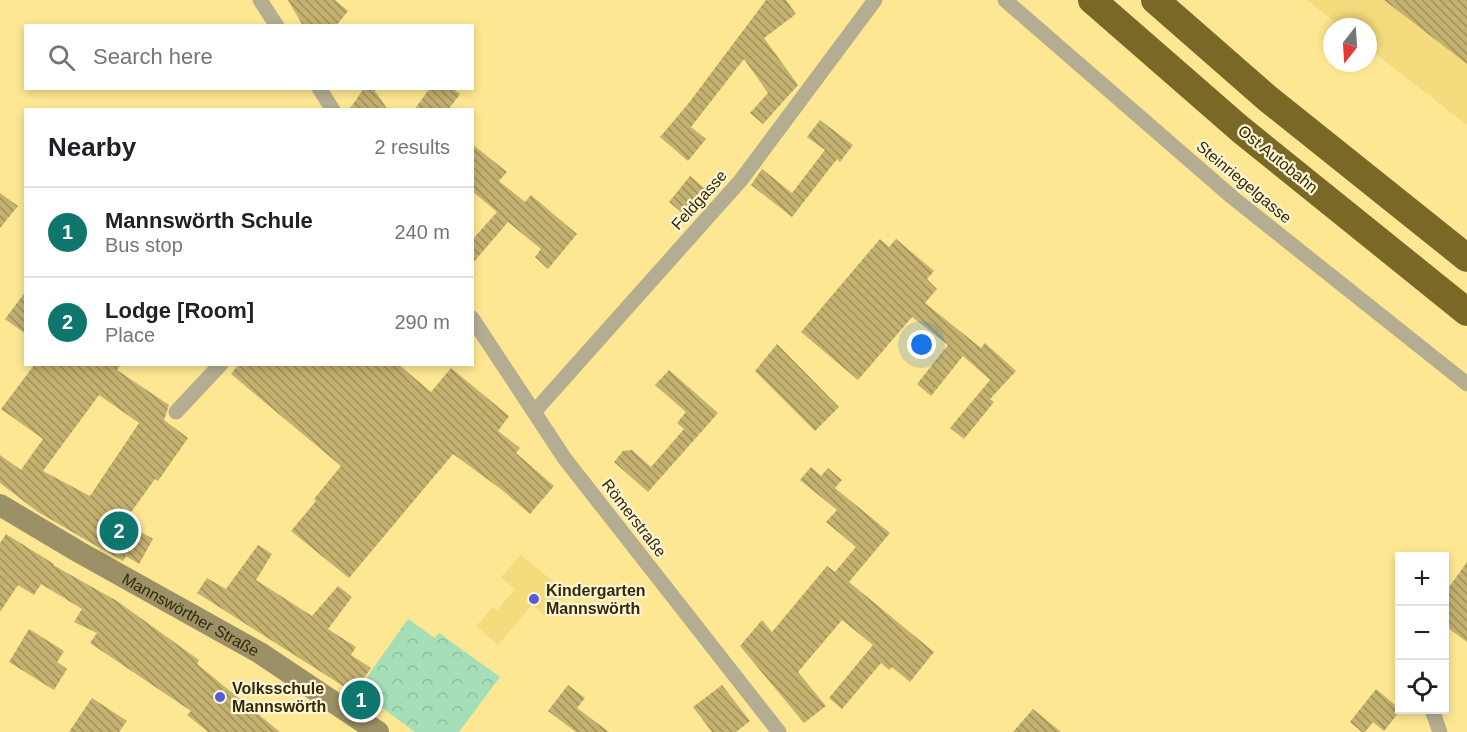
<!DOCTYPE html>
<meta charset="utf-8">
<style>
:root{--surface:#fff;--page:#f6f6f6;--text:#202124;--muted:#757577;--line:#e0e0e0;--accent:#0f766e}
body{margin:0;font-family:Arial,sans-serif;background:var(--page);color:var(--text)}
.controls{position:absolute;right:18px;bottom:18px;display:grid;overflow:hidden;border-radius:0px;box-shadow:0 3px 9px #0003}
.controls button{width:54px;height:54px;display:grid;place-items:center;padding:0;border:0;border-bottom:2px solid var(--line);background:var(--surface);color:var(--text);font:30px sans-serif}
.compass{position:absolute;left:1323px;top:18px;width:54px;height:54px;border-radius:50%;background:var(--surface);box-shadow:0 3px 9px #0003;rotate:197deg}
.you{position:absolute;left:922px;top:345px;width:21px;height:21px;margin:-15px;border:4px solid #fff;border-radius:50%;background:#1a73e8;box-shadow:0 0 0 9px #1a73e833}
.badge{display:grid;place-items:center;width:39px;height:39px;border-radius:50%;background:var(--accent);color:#fff;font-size:20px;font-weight:700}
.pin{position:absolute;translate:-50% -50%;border:3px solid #fff;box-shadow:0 2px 6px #0006}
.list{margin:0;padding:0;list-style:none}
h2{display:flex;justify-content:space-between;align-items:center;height:78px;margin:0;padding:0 24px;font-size:26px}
h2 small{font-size:20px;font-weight:400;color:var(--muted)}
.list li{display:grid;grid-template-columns:39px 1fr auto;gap:18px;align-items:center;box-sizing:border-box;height:90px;padding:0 24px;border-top:2px solid var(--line)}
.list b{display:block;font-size:22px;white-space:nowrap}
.list p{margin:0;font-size:20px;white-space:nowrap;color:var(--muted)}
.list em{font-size:20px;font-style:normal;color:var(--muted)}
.icon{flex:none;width:33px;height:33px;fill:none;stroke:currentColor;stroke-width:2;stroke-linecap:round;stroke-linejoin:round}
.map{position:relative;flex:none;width:1467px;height:732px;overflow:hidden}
.search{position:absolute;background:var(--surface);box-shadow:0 3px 9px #0003;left:24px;top:24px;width:450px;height:66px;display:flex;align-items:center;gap:15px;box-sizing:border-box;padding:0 21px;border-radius:0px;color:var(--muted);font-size:22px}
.panel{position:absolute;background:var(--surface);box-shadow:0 3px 9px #0003;left:24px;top:108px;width:450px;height:258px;border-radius:0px}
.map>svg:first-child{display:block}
.built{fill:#f4db7d}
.park{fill:url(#park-crowns)}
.building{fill:url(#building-back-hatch);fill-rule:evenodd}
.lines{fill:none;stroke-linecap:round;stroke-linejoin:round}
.minor{stroke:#b4ad91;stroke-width:15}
.secondary{stroke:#9c9066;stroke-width:22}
.motorway{stroke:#7a6926;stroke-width:28}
.poi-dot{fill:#545ed5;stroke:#fdf5d5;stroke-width:2}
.labels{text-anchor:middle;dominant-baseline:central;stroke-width:4.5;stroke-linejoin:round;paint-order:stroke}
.street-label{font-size:16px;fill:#332a05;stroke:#fdf5d5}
.poi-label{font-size:16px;font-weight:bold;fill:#332a05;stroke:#fdf5d5;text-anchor:start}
</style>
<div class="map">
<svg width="1467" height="732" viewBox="0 0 1467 732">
<defs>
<pattern id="park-crowns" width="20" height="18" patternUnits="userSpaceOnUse" patternTransform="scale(1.5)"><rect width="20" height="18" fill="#a5deb7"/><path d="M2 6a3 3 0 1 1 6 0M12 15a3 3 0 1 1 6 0" fill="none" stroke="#8ebf9c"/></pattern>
<pattern id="building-back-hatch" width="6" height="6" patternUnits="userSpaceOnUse" patternTransform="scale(1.5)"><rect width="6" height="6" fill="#c3b16f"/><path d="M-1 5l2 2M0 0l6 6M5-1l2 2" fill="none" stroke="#9f9059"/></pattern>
</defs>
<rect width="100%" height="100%" fill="#fee792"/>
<path class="built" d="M 1307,0 L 1467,0 L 1467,125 L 1368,48 L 1368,27 L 1341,27 Z
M 521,555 L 567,593 L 547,617 L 532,605 L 498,645 L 476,626 L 493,607 L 497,610 L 515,589 L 501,577 Z"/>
<path class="park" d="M 408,619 L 435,638 L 439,633 L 500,677 L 459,732 L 415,732 L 358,690 Z"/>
<path class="building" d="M 288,0 L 335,0 L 348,11 L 336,26 L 303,26 Z
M 766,0 L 786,0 L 796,14 L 764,38 L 798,85 L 763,124 L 750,113 L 768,93 L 744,59 L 691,127 L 706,139 L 688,161 L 660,137 L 688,104 Z
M 1384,0 L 1467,0 L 1467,64 Z
M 364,88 L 373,88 L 388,110 L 349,110 Z
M 430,88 L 452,88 L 460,94 L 448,110 L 414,110 Z
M 820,120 L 853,145 L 840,162 L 837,159 L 792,217 L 751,185 L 762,169 L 792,193 L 825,150 L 807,137 Z
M 472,144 L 507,172 L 499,181 L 525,202 L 531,195 L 577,234 L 548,269 L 535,257 L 541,249 L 508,222 L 472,264 L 472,240 L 497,212 L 472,191 Z
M 690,176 L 710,193 L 688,218 L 669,202 Z
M 0,193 L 18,206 L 0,228 Z
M 880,239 L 889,247 L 896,239 L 934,271 L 927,279 L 937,289 L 925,303 L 981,348 L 985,343 L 1016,371 L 990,399 L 994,402 L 964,439 L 950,428 L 990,380 L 963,356 L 931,396 L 917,384 L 948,345 L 912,317 L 858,380 L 801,332 Z
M 26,291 L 26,334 L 5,319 Z
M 777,344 L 839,407 L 815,431 L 755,371 Z
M 35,364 L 121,364 L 117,370 L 169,405 L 164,420 L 188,438 L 158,481 L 155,479 L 124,522 L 153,539 L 139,564 L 126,556 L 123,561 L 86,540 L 38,512 L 0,483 L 0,455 L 21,470 L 43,439 L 1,409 ZM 99,395 L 139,423 L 90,496 L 43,471 Z
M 239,364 L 398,364 L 431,392 L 451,368 L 509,416 L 498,431 L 520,448 L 516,453 L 554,486 L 530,514 L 502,490 L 453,454 L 349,578 L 291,531 L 316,501 L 314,499 L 341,466 L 231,374 Z
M 669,370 L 718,413 L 648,492 L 614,462 L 623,451 L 632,450 L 651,467 L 684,429 L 677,423 L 686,412 L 655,385 Z
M 811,467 L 821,476 L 828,468 L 842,480 L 835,488 L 890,533 L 849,582 L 934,652 L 910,682 L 892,667 L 889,670 L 881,663 L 842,709 L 829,698 L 873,645 L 842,620 L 798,672 L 826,706 L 804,723 L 740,646 L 762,620 L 772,632 L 827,566 L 835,572 L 856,547 L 826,522 L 837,510 L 800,480 Z
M 6,534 L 54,564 L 53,565 L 117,601 L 199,660 L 197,664 L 280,732 L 208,732 L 187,715 L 191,711 L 90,643 L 97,633 L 74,622 L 82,609 L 41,584 L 34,595 L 18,585 L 0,612 L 0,543 Z
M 258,545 L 272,554 L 256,580 L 312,616 L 338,586 L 352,597 L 328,629 L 356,647 L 351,655 L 371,668 L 354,693 L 197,593 L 207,578 L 226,589 Z
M 1467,562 L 1467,642 L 1444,625 L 1444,594 Z
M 29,629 L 64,651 L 57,662 L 67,669 L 54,690 L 9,662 Z
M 568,685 L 585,698 L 577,708 L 609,732 L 576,732 L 548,711 Z
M 722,685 L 750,721 L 736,732 L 712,732 L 693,707 Z
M 1376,689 L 1401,710 L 1384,731 L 1373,722 L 1365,732 L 1362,732 L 1350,722 Z
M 92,698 L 127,721 L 119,732 L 69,732 Z
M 1033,709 L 1061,732 L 1013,732 Z"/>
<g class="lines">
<path class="minor" d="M 260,0 L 277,26
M 1005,0 L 1232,197 L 1467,384
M 319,88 L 333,110
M 472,318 L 565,459 L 779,732
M 535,411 L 741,180 L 875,0
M 176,412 L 221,364
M 1432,710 L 1440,732"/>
<path class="secondary" id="s1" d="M 0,505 L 79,552 L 260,653 L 378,732"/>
<path class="motorway" d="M 1092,0 L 1240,129 L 1467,312
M 1155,0 L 1267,98 L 1467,258"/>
</g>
<g class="poi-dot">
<circle cx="534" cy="599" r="6"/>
<circle cx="220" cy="697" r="6"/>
</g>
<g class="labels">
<g class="street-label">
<text transform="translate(1278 159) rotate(39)">Ost Autobahn</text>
<text transform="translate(1244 182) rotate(40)">Steinriegelgasse</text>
<text transform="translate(699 200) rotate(-48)">Feldgasse</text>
<text transform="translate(634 518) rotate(52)">Römerstraße</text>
<text stroke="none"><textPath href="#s1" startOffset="220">Mannswörther Straße</textPath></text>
</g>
<g class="poi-label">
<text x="546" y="590">Kindergarten<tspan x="546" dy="18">Mannswörth</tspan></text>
<text x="232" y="688">Volksschule<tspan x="232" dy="18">Mannswörth</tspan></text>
</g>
</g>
</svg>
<div class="controls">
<button>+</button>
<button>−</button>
<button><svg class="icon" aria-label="locate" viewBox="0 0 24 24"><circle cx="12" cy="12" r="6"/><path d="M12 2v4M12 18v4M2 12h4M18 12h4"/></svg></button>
</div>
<svg class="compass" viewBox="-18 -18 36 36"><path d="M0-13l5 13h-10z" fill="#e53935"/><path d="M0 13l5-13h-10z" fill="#757577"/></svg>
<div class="you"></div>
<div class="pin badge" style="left:361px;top:700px">1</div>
<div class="pin badge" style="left:119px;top:531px">2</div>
<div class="search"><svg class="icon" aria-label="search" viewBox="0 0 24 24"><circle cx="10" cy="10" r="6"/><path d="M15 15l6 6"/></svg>Search here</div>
<section class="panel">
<h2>Nearby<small>2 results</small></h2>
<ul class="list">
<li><span class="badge">1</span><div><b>Mannswörth Schule</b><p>Bus stop</p></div><em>240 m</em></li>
<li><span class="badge">2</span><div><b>Lodge [Room]</b><p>Place</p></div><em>290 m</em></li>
</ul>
</section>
</div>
